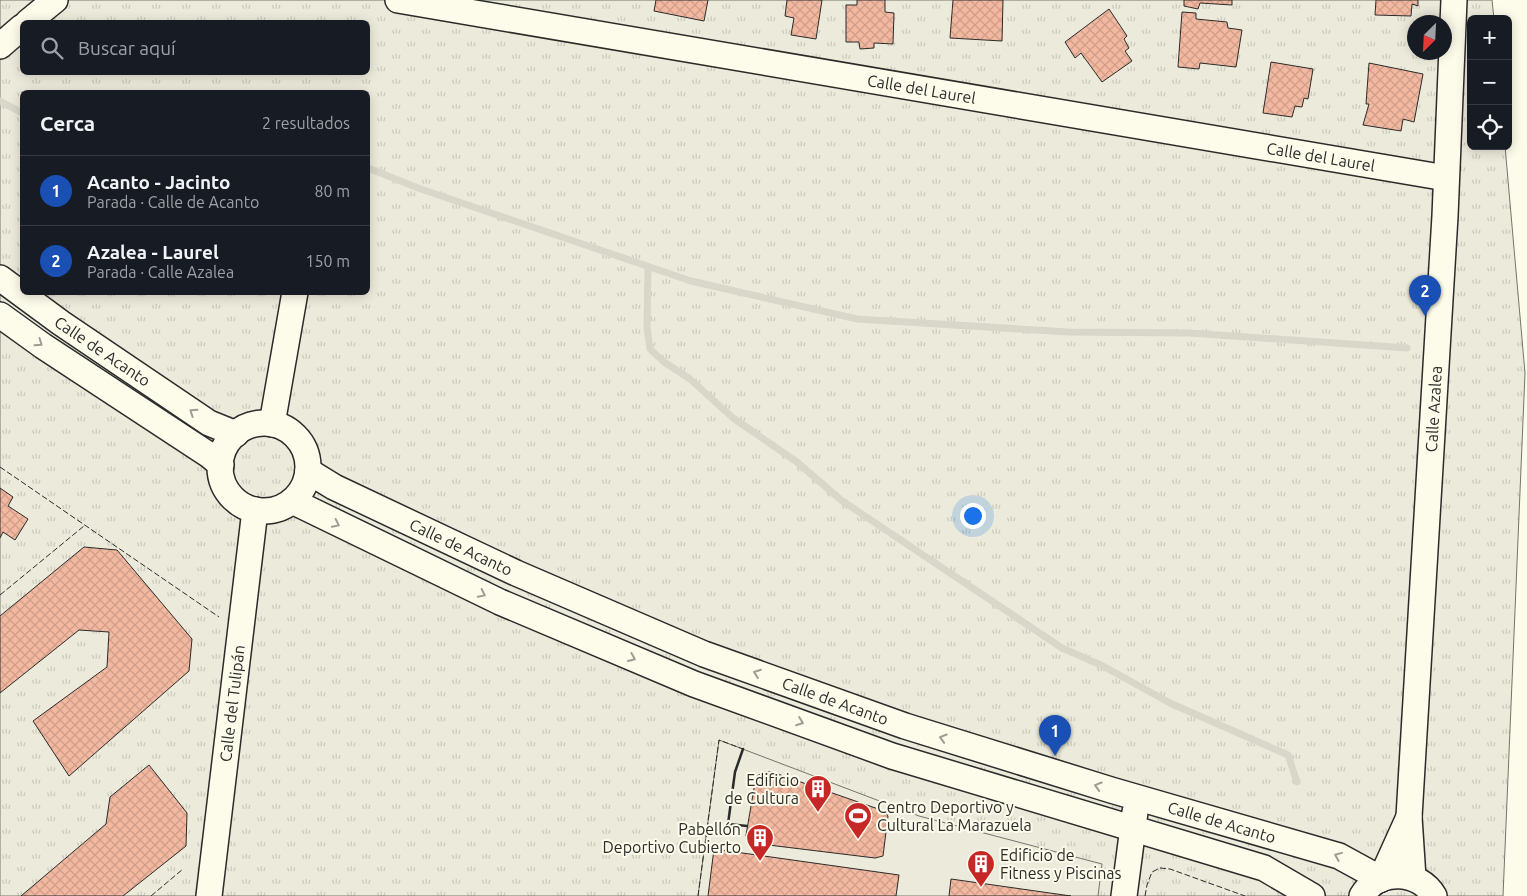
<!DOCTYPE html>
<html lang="es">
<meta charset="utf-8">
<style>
:root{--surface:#171b24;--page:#20242c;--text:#f1f3f6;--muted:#9ea1a6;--line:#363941;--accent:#2563eb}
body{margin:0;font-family:Ubuntu,sans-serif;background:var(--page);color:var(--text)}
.controls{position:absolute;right:15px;top:15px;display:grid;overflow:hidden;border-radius:8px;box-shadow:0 2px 12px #0003}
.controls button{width:45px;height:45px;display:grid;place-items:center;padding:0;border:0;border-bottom:1px solid var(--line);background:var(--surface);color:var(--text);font:25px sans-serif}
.compass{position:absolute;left:1407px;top:15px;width:45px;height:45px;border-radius:50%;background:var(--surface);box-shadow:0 2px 12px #0003;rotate:204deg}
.you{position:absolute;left:972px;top:515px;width:18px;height:18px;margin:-12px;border:4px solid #fff;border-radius:50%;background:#1a73e8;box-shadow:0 0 0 8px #1a73e833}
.badge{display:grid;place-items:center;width:32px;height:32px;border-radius:50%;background:var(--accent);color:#fff;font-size:16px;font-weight:700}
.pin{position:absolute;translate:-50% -41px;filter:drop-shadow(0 1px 2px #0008)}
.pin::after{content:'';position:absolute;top:26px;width:18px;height:15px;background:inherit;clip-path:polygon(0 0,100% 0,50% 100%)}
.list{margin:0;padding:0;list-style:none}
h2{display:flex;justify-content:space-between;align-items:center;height:65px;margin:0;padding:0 20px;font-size:21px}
h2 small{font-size:16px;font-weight:400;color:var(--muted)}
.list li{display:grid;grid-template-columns:32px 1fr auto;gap:15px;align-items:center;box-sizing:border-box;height:70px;padding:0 20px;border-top:1px solid var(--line)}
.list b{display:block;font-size:19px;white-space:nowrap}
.list p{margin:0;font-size:16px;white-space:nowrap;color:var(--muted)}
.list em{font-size:16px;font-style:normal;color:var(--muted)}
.icon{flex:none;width:28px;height:28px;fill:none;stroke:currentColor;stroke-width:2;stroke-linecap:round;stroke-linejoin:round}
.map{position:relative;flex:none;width:1527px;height:896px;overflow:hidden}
.search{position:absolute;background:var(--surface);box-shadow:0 2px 12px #0003;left:20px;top:20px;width:350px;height:55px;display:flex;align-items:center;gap:12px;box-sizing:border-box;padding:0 18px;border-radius:8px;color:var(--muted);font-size:19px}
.panel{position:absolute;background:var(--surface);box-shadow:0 2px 12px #0003;left:20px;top:90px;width:350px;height:205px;border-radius:8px}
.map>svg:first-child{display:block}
.grass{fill:url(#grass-tufts);stroke:#74746e;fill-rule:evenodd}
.pitch{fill:#ecebdb;stroke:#74746e}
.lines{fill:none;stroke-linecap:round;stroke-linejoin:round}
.stream{stroke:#d8d7c9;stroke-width:7}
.building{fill:url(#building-cross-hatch);stroke:#2b2b2b}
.minor-casing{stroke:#2b2b2b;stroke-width:28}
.minor{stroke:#fdfbea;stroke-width:25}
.fence{stroke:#2b2b2b;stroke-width:1;stroke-dasharray:6 2.5;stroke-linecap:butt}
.wall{stroke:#2b2b2b;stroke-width:2.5}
.oneway{stroke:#9e9d94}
.labels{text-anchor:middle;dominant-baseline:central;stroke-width:4;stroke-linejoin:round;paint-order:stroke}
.street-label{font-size:16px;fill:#2b2b2b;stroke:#fdfbea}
.poi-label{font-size:16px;fill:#2b2b2b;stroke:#fdfbea;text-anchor:end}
</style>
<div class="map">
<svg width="1527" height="896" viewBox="0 0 1527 896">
<defs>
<pattern id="grass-tufts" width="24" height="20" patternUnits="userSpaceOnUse" patternTransform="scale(1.25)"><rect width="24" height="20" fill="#ecebdb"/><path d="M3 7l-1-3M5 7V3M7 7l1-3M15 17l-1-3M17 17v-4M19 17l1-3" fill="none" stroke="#cbcabc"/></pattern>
<pattern id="building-cross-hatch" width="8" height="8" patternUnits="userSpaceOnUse" patternTransform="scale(1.25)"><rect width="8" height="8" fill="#f2b8a0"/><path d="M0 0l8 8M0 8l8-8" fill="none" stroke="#d09e8a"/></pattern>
</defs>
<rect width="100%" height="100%" fill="#fdfbea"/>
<path class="grass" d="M 0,0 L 1492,0 L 1494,19 L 1471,19 L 1471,146 L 1505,146 L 1525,373 L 1503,896 L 0,896 ZM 22,22 L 368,22 L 368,72 L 22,72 ZM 1414,22 L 1444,22 L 1444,52 L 1414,52 ZM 22,92 L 368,92 L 368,292 L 22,292 Z"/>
<path class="pitch" d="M 719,740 L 919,816 L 1102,864 L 1098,896 L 698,896 Z"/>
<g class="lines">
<path class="stream" d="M 0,101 L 22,113
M 368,168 L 418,188 L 691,281 L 857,319 L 1069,332 L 1189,333 L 1407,348
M 648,267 L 647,327 L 650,349 L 664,362 L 690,379 L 733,418 L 797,462 L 841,500 L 1062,648 L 1103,666 L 1170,703 L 1288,755 L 1297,782"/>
</g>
<path class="building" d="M 656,0 L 708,0 L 704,21 L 654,11 Z
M 787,0 L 822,0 L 816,39 L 791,35 L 794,18 L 785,16 Z
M 857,0 L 885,0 L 885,12 L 894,13 L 893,44 L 874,43 L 874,48 L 860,49 L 859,42 L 846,42 L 846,5 L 857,5 Z
M 953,0 L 1003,0 L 1002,41 L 950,38 Z
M 1184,0 L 1232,0 L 1232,5 L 1200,3 L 1198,9 L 1184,6 Z
M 1376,0 L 1418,0 L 1418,6 L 1412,4 L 1411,16 L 1375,15 Z
M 1109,9 L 1127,36 L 1124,39 L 1129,48 L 1125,51 L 1132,61 L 1102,82 L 1081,53 L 1075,58 L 1065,42 Z
M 1182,12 L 1196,13 L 1196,19 L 1227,22 L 1228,28 L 1242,30 L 1236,67 L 1200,63 L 1199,69 L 1178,67 Z
M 1271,62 L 1313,69 L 1308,99 L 1304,98 L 1302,107 L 1295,106 L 1292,117 L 1263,113 Z
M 1369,63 L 1423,74 L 1414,122 L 1403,119 L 1401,131 L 1363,125 L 1369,104 L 1366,104 Z
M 0,488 L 13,497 L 8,506 L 28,519 L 15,540 L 3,532 L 0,538 Z
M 84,547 L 117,550 L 192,639 L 189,671 L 69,776 L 33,721 L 107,667 L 109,632 L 79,630 L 0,693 L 0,616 Z
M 149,765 L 187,813 L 186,846 L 123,896 L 21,896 L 106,824 L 110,797 Z
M 763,772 L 772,772 L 884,811 L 888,816 L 883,856 L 875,858 L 752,843 L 747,840 L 746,835 L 756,777 Z
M 714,849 L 899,875 L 896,896 L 708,896 Z
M 951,879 L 1071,896 L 949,896 Z"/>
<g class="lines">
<defs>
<g id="minor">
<path id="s1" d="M 398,0 L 1446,178"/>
<path d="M 28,22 L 55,0"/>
<path d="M 0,46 L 22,27"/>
<path id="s2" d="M 0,278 L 61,323 L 209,423 L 236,434"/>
<path d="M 0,315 L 43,346 L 209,455 L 221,465"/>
<circle cx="264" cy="467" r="44"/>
<path d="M 272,424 L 295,292"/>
<path id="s3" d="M 308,471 L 334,487 L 516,573 L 704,654 L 905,726 L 1111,790 L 1339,856 L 1381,879"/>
<path d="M 292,501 L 500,602 L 694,684 L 892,756 L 1264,868 L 1312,896"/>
<path id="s4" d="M 1413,878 L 1409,817 L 1445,216 L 1454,0"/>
<path d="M 1381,879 L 1409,817"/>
<path id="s5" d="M 209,896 L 255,510"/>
<path d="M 1124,896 L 1135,812"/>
<path d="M 1362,896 C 1378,868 1419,870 1434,896"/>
</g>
</defs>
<use href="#minor" class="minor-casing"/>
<use href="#minor" class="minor"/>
<path class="fence" d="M 0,467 L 219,617
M 0,595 L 84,526
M 151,896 L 183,869
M 698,896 L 719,740 L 743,749
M 1145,896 L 1147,885 L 1152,872 L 1160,868 L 1170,869 L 1245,896"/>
<path class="wall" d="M 743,749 L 735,772 L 728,824 L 747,826"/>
</g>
<defs><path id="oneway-chevron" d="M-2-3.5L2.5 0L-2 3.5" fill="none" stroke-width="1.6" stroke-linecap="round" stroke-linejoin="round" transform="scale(1.25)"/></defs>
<g class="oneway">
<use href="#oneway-chevron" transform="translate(39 343) rotate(35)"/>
<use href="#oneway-chevron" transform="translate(193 412) rotate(-146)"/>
<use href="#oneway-chevron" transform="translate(336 524) rotate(26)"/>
<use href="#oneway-chevron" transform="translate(482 594) rotate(26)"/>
<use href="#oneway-chevron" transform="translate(632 658) rotate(23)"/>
<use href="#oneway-chevron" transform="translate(757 673) rotate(-160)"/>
<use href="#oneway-chevron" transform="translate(800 722) rotate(20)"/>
<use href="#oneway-chevron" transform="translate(943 738) rotate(-163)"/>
<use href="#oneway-chevron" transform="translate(1098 786) rotate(-163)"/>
<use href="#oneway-chevron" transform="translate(1338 856) rotate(-158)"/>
</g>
<defs>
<symbol id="building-pin" viewBox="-11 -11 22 30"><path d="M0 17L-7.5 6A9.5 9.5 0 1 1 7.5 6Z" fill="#c62828" stroke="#fdfbea"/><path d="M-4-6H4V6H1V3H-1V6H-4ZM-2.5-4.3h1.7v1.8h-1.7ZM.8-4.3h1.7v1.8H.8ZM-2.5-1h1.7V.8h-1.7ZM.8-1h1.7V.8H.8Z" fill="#fff"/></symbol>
<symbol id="stadium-pin" viewBox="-11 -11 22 30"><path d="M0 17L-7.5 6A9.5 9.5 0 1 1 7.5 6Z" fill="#c62828" stroke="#fdfbea"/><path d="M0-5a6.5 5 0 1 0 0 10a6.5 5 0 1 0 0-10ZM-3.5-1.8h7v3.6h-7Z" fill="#fff"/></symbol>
</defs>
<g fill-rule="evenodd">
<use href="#building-pin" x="802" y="773" width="32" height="43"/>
<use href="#stadium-pin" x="842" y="800" width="32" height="43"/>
<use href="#building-pin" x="744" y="822" width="32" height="43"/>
<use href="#building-pin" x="965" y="848" width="32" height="43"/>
</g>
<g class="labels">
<g class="street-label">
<text stroke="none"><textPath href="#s1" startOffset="531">Calle del Laurel</textPath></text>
<text stroke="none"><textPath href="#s1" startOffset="936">Calle del Laurel</textPath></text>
<text stroke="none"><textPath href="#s2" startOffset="126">Calle de Acanto</textPath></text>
<text stroke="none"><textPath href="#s4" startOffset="470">Calle Azalea</textPath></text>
<text stroke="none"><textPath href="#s3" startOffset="171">Calle de Acanto</textPath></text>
<text stroke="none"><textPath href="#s3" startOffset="576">Calle de Acanto</textPath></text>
<text stroke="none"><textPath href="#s5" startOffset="194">Calle del Tulipán</textPath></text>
<text stroke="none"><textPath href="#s3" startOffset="981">Calle de Acanto</textPath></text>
</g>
<g class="poi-label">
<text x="799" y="780">Edificio<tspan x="799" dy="18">de Cultura</tspan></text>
<text x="877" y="807" text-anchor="start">Centro Deportivo y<tspan x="877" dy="18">Cultural La Marazuela</tspan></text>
<text x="741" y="829">Pabellón<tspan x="741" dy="18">Deportivo Cubierto</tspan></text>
<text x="1000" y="855" text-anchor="start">Edificio de<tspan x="1000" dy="18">Fitness y Piscinas</tspan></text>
</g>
</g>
</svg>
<div class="controls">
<button>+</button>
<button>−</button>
<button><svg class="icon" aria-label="locate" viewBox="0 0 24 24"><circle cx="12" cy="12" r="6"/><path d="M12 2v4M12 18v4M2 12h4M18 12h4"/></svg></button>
</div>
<svg class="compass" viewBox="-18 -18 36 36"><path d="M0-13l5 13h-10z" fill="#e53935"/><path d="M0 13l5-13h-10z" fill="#9ea1a6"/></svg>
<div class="you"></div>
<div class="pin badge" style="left:1055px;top:756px;background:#1a4fb4">1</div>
<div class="pin badge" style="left:1425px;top:316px;background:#1a4fb4">2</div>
<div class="search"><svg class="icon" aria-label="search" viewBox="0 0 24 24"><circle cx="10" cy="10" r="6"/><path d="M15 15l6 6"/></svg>Buscar aquí</div>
<section class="panel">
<h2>Cerca<small>2 resultados</small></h2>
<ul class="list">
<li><span class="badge" style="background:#1a4fb4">1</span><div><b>Acanto - Jacinto</b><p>Parada · Calle de Acanto</p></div><em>80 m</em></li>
<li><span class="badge" style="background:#1a4fb4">2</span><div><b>Azalea - Laurel</b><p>Parada · Calle Azalea</p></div><em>150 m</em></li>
</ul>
</section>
</div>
